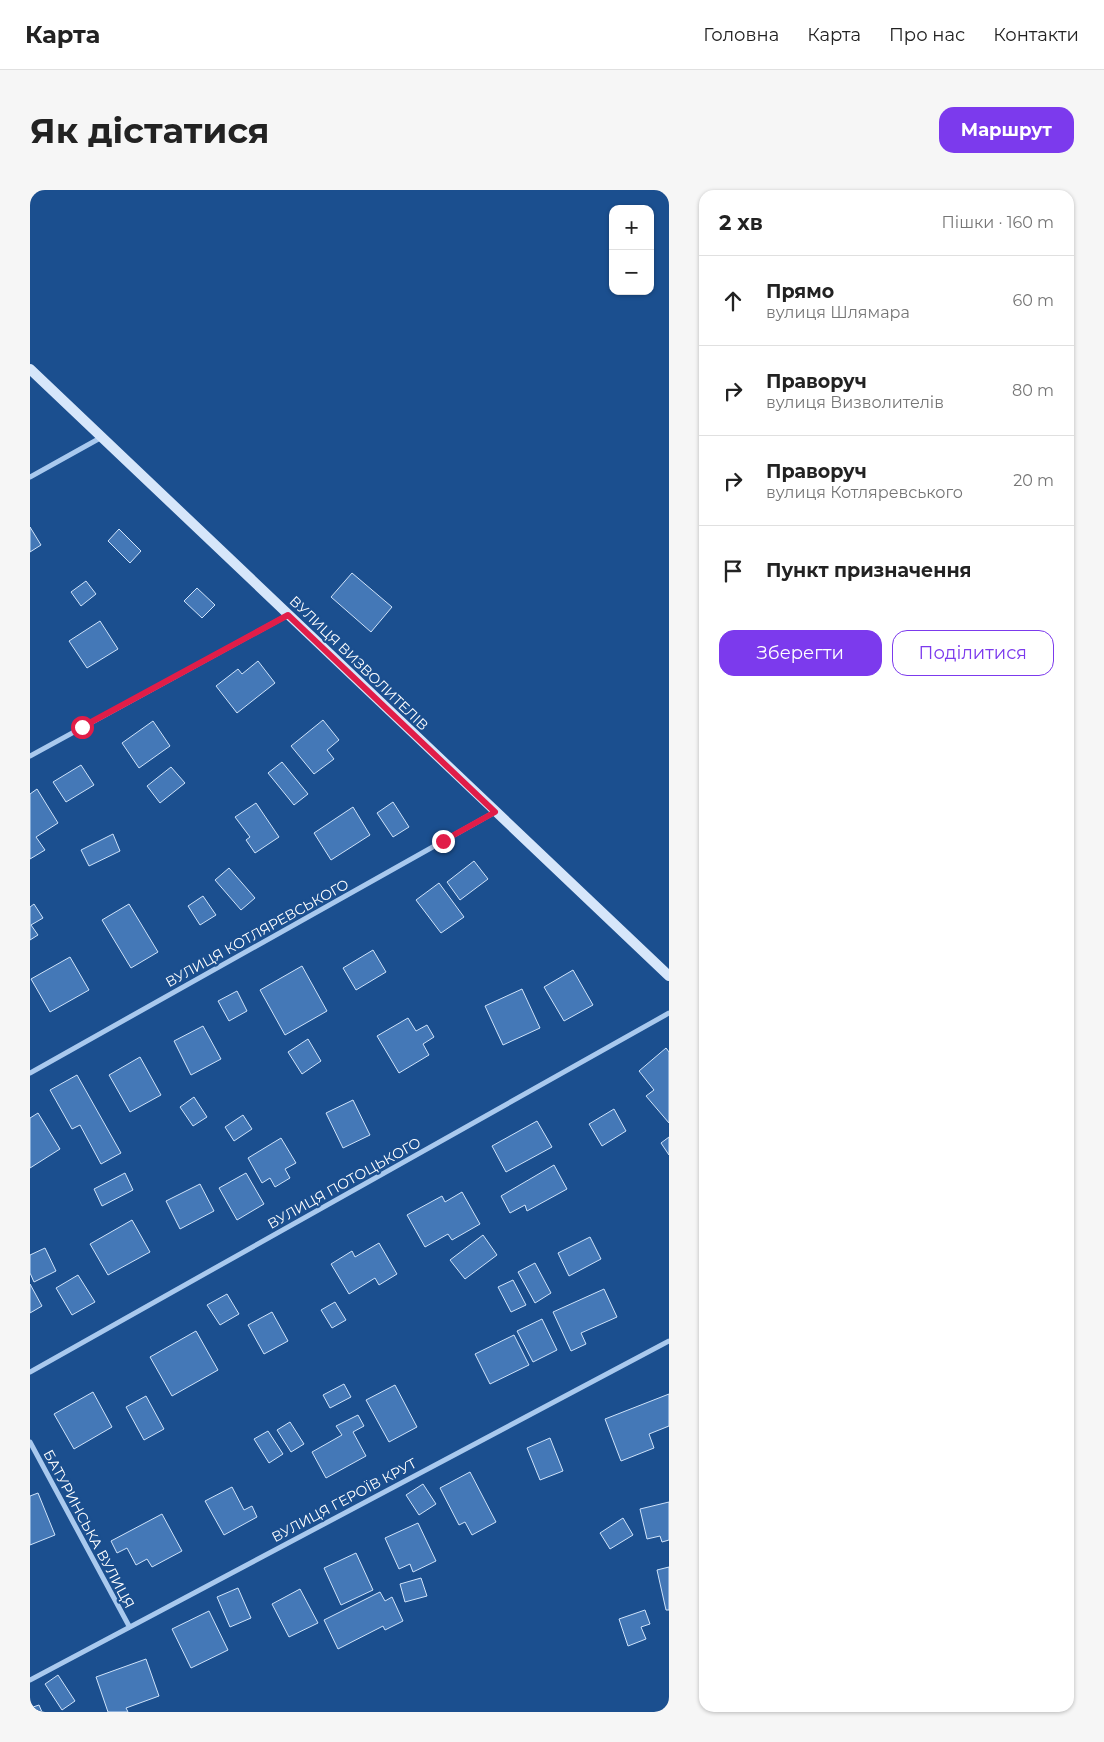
<!DOCTYPE html>
<html lang="uk">
<meta charset="utf-8">
<style>
:root{--surface:#fff;--page:#f6f6f6;--text:#222;--muted:#767676;--line:#e0e0e0;--accent:#7c3aed}
body{margin:0;font-family:Montserrat,sans-serif;background:var(--page);color:var(--text)}
.controls{position:absolute;right:15px;top:15px;display:grid;overflow:hidden;border-radius:10px;box-shadow:0 1px 4px #0004}
.controls button{width:45px;height:45px;display:grid;place-items:center;padding:0;border:0;border-bottom:1px solid var(--line);background:var(--surface);color:var(--text);font:25px sans-serif}
.stop{position:absolute;width:15px;height:15px;margin:-11px;border:4px solid #e11d48;border-radius:50%;background:#fff}
.stop.end{background:#e11d48;border-color:#fff;box-shadow:0 1px 5px #0008}
.list{margin:0;padding:0;list-style:none}
h2{display:flex;justify-content:space-between;align-items:center;height:65px;margin:0;padding:0 20px;font-size:21px}
h2 small{font-size:16px;font-weight:400;color:var(--muted)}
.list li{display:grid;grid-template-columns:32px 1fr auto;gap:15px;align-items:center;box-sizing:border-box;height:90px;padding:0 20px;border-top:1px solid var(--line)}
.list b{display:block;font-size:19px;white-space:nowrap}
.list p{margin:0;font-size:16px;white-space:nowrap;color:var(--muted)}
.list em{font-size:16px;font-style:normal;color:var(--muted)}
.actions{display:flex;gap:10px;padding:15px 20px}
.actions a{flex:1;padding:11px 0;border:1px solid var(--accent);border-radius:15px;text-align:center;font-size:18px;color:var(--accent)}
.actions .main{background:var(--accent);color:#fff}
.icon{flex:none;width:28px;height:28px;fill:none;stroke:currentColor;stroke-width:2;stroke-linecap:round;stroke-linejoin:round}
.map{position:relative;flex:none;width:639px;height:1522px;overflow:hidden;border-radius:15px}
header{display:flex;align-items:center;gap:30px;box-sizing:border-box;height:70px;padding:0 25px;background:var(--surface);border-bottom:1px solid var(--line)}
header strong{font-size:24px}
nav{display:flex;gap:28px;margin-inline-start:auto;font-size:18px}
.intro{display:flex;align-items:center;justify-content:space-between;box-sizing:border-box;height:120px;padding:0 30px}
h1{margin:0;font-size:35px}
.button{padding:12px 22px;border-radius:15px;background:var(--accent);color:#fff;font-size:18px;font-weight:700}
main{display:flex;gap:30px;padding:0 30px}
aside{flex:1;background:var(--surface);border-radius:15px;box-shadow:0 1px 4px #0004}
.map>svg:first-child{display:block}
.building{fill:#4478b7;stroke:#cfe3fa}
.lines{fill:none;stroke-linecap:round;stroke-linejoin:round}
.minor{stroke:#a9c9ee;stroke-width:5}
.secondary{stroke:#d6e6fa;stroke-width:10}
.route{stroke:#e11d48;stroke-width:6}
.labels{text-anchor:middle;dominant-baseline:central;stroke-width:4.5;stroke-linejoin:round;paint-order:stroke}
.street-label{font-size:14px;fill:#fff;stroke:#1b4f8f}
</style>
<header>
<strong>Карта</strong>
<nav><a>Головна</a><a>Карта</a><a>Про нас</a><a>Контакти</a></nav>
</header>
<div class="intro"><h1>Як дістатися</h1><a class="button">Маршрут</a></div>
<main>
<div class="map">
<svg width="639" height="1522" viewBox="0 0 639 1522">
<rect width="100%" height="100%" fill="#1b4f8f"/>
<path class="building" d="M 0,337 L 11,355 L 0,362 Z
M 89,339 L 111,361 L 100,373 L 78,351 Z
M 322,383 L 362,417 L 341,442 L 301,407 Z
M 56,391 L 66,404 L 51,416 L 41,402 Z
M 167,398 L 185,415 L 172,428 L 154,411 Z
M 70,431 L 88,459 L 57,478 L 39,451 Z
M 228,471 L 245,493 L 207,523 L 186,496 L 208,479 L 212,484 Z
M 293,530 L 309,550 L 297,560 L 304,569 L 284,584 L 261,556 Z
M 123,531 L 140,556 L 109,578 L 92,553 Z
M 252,572 L 278,604 L 264,615 L 238,583 Z
M 51,575 L 64,595 L 36,612 L 23,592 Z
M 141,577 L 155,593 L 130,613 L 117,596 Z
M 7,599 L 28,633 L 6,647 L 15,660 L 0,669 L 0,604 Z
M 363,612 L 379,637 L 363,647 L 347,623 Z
M 226,613 L 249,647 L 225,663 L 216,650 L 220,647 L 205,627 Z
M 323,617 L 340,645 L 301,670 L 284,643 Z
M 83,644 L 90,661 L 59,676 L 51,660 Z
M 444,671 L 458,689 L 430,710 L 417,692 Z
M 199,678 L 225,708 L 211,720 L 185,690 Z
M 409,693 L 434,727 L 411,743 L 386,710 Z
M 173,706 L 186,725 L 170,735 L 158,716 Z
M 4,714 L 13,728 L 1,735 L 8,745 L 0,750 L 0,717 Z
M 99,714 L 128,762 L 101,778 L 72,730 Z
M 343,760 L 356,782 L 326,800 L 313,778 Z
M 40,767 L 59,800 L 20,822 L 1,789 Z
M 272,776 L 297,821 L 255,845 L 230,800 Z
M 543,780 L 563,815 L 534,831 L 514,797 Z
M 492,799 L 510,838 L 473,855 L 455,816 Z
M 207,801 L 217,821 L 199,831 L 188,811 Z
M 378,828 L 386,841 L 397,835 L 404,847 L 393,854 L 399,865 L 369,883 L 347,846 Z
M 173,836 L 191,869 L 161,885 L 144,851 Z
M 278,849 L 291,871 L 272,884 L 258,862 Z
M 636,858 L 639,862 L 639,933 L 616,906 L 624,900 L 609,881 Z
M 110,867 L 131,905 L 100,922 L 79,885 Z
M 47,885 L 91,963 L 71,974 L 50,935 L 42,939 L 20,900 Z
M 164,907 L 177,927 L 163,936 L 150,917 Z
M 323,910 L 340,945 L 313,958 L 296,923 Z
M 584,919 L 596,941 L 572,956 L 559,934 Z
M 8,923 L 30,959 L 0,978 L 0,928 Z
M 213,925 L 222,939 L 204,951 L 195,937 Z
M 507,931 L 522,957 L 476,982 L 462,956 Z
M 639,947 L 639,965 L 631,953 Z
M 251,948 L 266,973 L 255,979 L 260,988 L 245,997 L 240,988 L 232,993 L 218,968 Z
M 524,975 L 537,999 L 497,1021 L 495,1015 L 480,1023 L 471,1006 Z
M 95,983 L 103,1000 L 72,1016 L 64,999 Z
M 216,983 L 234,1014 L 207,1030 L 189,998 Z
M 170,994 L 184,1021 L 150,1039 L 136,1011 Z
M 432,1002 L 450,1034 L 422,1050 L 418,1044 L 395,1057 L 377,1025 L 412,1006 L 415,1012 Z
M 102,1030 L 120,1062 L 78,1085 L 60,1054 Z
M 453,1045 L 467,1065 L 435,1089 L 420,1070 Z
M 560,1047 L 571,1069 L 539,1086 L 528,1063 Z
M 349,1053 L 367,1084 L 349,1095 L 345,1088 L 319,1104 L 301,1074 L 322,1061 L 325,1067 Z
M 15,1058 L 26,1081 L 4,1092 L 0,1083 L 0,1065 Z
M 505,1073 L 521,1103 L 505,1113 L 488,1082 Z
M 48,1085 L 65,1112 L 42,1125 L 26,1098 Z
M 483,1090 L 496,1115 L 481,1122 L 468,1097 Z
M 0,1094 L 12,1116 L 0,1123 Z
M 574,1099 L 587,1127 L 551,1143 L 556,1154 L 541,1161 L 523,1122 Z
M 197,1104 L 209,1124 L 190,1135 L 177,1115 Z
M 305,1112 L 316,1130 L 302,1138 L 291,1120 Z
M 242,1122 L 258,1151 L 234,1164 L 218,1135 Z
M 512,1129 L 527,1160 L 503,1172 L 487,1141 Z
M 166,1141 L 188,1180 L 142,1206 L 120,1167 Z
M 484,1145 L 499,1175 L 460,1194 L 445,1164 Z
M 314,1194 L 321,1207 L 300,1218 L 293,1205 Z
M 365,1195 L 387,1237 L 359,1252 L 336,1210 Z
M 63,1202 L 82,1237 L 44,1259 L 24,1224 Z
M 639,1204 L 639,1236 L 619,1244 L 624,1258 L 591,1271 L 575,1229 Z
M 116,1206 L 134,1239 L 114,1250 L 96,1217 Z
M 328,1225 L 334,1236 L 323,1242 L 336,1266 L 296,1288 L 282,1262 L 312,1245 L 306,1236 Z
M 260,1232 L 274,1254 L 261,1262 L 247,1240 Z
M 238,1241 L 253,1264 L 239,1273 L 224,1249 Z
M 520,1248 L 533,1281 L 510,1290 L 497,1258 Z
M 440,1282 L 466,1332 L 442,1345 L 435,1332 L 429,1335 L 410,1298 Z
M 393,1294 L 406,1314 L 389,1325 L 376,1305 Z
M 202,1297 L 214,1320 L 222,1316 L 227,1327 L 194,1345 L 175,1311 Z
M 8,1303 L 25,1345 L 0,1355 L 0,1306 Z
M 639,1312 L 639,1350 L 632,1352 L 630,1346 L 617,1349 L 610,1319 Z
M 132,1324 L 152,1361 L 122,1377 L 117,1369 L 106,1375 L 97,1358 L 87,1363 L 81,1351 Z
M 593,1328 L 603,1345 L 580,1359 L 570,1343 Z
M 388,1333 L 406,1371 L 383,1382 L 380,1374 L 369,1379 L 355,1348 Z
M 326,1363 L 343,1400 L 311,1415 L 294,1378 Z
M 639,1377 L 639,1420 L 636,1420 L 627,1380 Z
M 391,1388 L 397,1406 L 375,1412 L 370,1394 Z
M 208,1398 L 221,1428 L 200,1437 L 187,1407 Z
M 270,1399 L 288,1433 L 259,1447 L 242,1414 Z
M 350,1402 L 355,1411 L 362,1407 L 373,1431 L 355,1440 L 353,1436 L 308,1459 L 294,1430 Z
M 615,1420 L 620,1434 L 611,1437 L 616,1449 L 598,1456 L 589,1429 Z
M 179,1421 L 198,1460 L 161,1478 L 142,1439 Z
M 116,1469 L 129,1506 L 96,1518 L 98,1522 L 78,1522 L 66,1487 Z
M 28,1485 L 45,1511 L 32,1520 L 15,1494 Z
M 9,1515 L 12,1522 L 0,1522 L 0,1518 Z"/>
<g class="lines">
<path class="minor" d="M 0,287 L 72,247
M 0,566 L 258,425
M 0,883 L 465,622
M 0,1182 L 639,823
M 0,1252 L 99,1436
M 0,1490 L 639,1151"/>
<path class="secondary" d="M 0,179 L 639,786"/>
</g>
<g class="lines">
<path class="route" d="M 52,537 L 258,425 L 465,622 L 413,651"/>
</g>
<g class="labels">
<g class="street-label">
<text transform="translate(329 473) rotate(44)">ВУЛИЦЯ ВИЗВОЛИТЕЛІВ</text>
<text transform="translate(227 743) rotate(-29)">ВУЛИЦЯ КОТЛЯРЕВСЬКОГО</text>
<text transform="translate(314 993) rotate(-29)">ВУЛИЦЯ ПОТОЦЬКОГО</text>
<text transform="translate(314 1310) rotate(-28)">ВУЛИЦЯ ГЕРОЇВ КРУТ</text>
<text transform="translate(59 1339) rotate(62)">БАТУРИНСЬКА ВУЛИЦЯ</text>
</g>
</g>
</svg>
<div class="controls">
<button>+</button>
<button>−</button>
</div>
<div class="stop" style="left:52px;top:537px"></div>
<div class="stop end" style="left:413px;top:651px"></div>
</div>
<aside>
<h2>2 хв<small>Пішки · 160 m</small></h2>
<ul class="list">
<li><svg class="icon" aria-label="ahead" viewBox="0 0 24 24"><path d="M12 20V5M6 11l6-6 6 6"/></svg><div><b>Прямо</b><p>вулиця Шлямара</p></div><em>60 m</em></li>
<li><svg class="icon" aria-label="right" viewBox="0 0 24 24"><path d="M7 20v-9h11M14 6l5 5-5 5"/></svg><div><b>Праворуч</b><p>вулиця Визволителів</p></div><em>80 m</em></li>
<li><svg class="icon" aria-label="right" viewBox="0 0 24 24"><path d="M7 20v-9h11M14 6l5 5-5 5"/></svg><div><b>Праворуч</b><p>вулиця Котляревського</p></div><em>20 m</em></li>
<li><svg class="icon" aria-label="arrive" viewBox="0 0 24 24"><path d="M6 21V4h12l-3 4 3 4H6"/></svg><div><b>Пункт призначення</b></div></li>
</ul>
<div class="actions"><a class="main">Зберегти</a><a>Поділитися</a></div>
</aside>
</main>
